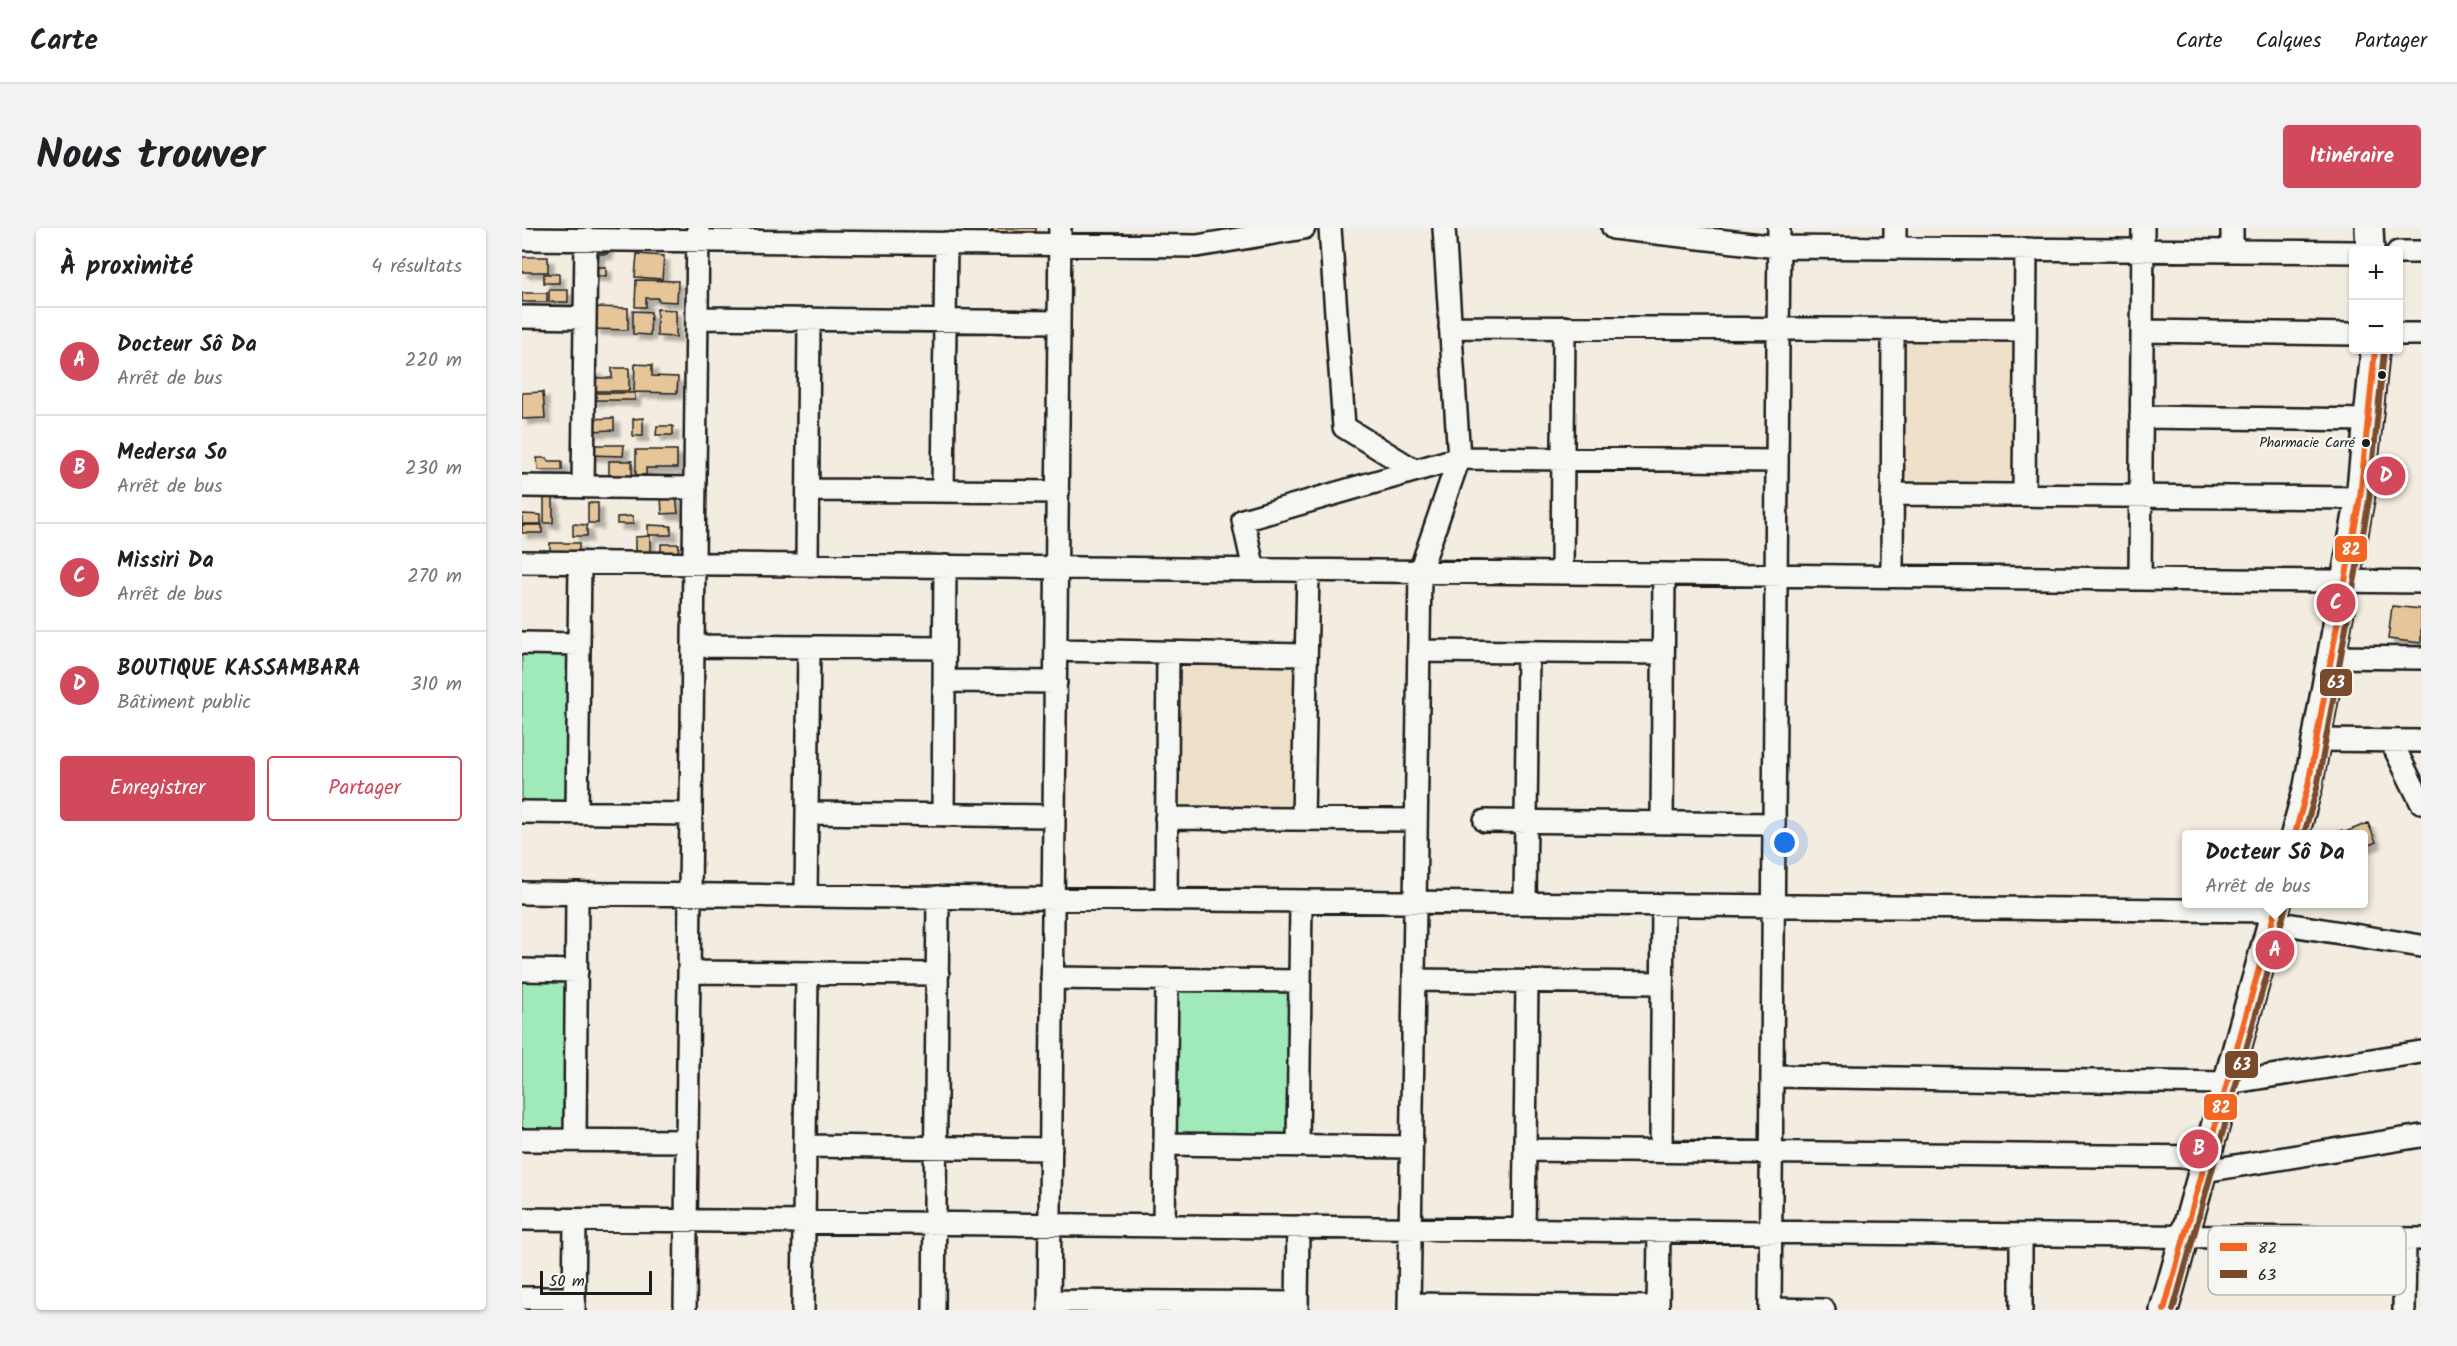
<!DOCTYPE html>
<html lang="fr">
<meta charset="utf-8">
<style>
:root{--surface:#fff;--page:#f2f2f2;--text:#202124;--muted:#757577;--line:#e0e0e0;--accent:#d1495b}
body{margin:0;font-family:Kalam,sans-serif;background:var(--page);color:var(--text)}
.controls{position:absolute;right:18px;top:18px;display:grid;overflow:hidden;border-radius:6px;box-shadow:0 2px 4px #0004}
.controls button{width:54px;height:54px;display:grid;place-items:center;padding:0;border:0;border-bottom:2px solid var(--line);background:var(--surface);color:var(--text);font:30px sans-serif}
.scale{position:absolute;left:18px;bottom:15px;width:112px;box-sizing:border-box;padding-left:6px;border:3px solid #1c1c1c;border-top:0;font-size:16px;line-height:21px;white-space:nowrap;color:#1c1c1c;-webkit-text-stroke:4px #f6f6f2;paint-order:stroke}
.you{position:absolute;left:1263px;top:615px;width:21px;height:21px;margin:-15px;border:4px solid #fff;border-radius:50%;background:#1a73e8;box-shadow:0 0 0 9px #1a73e833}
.badge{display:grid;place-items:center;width:39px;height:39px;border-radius:50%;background:var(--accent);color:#fff;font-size:20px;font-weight:700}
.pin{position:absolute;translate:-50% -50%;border:3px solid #fff;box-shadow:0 2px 6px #0006}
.popup{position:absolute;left:1660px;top:602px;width:186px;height:78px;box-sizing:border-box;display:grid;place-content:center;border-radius:6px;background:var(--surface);filter:drop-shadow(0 2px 4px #0005);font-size:20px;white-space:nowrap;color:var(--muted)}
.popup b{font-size:22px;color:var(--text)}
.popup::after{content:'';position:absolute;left:50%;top:100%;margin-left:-12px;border:12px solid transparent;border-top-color:var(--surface)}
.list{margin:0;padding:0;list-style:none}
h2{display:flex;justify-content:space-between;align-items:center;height:78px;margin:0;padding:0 24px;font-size:26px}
h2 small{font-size:20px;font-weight:400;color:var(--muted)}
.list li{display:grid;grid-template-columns:39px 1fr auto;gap:18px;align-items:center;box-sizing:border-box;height:108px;padding:0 24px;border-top:2px solid var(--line)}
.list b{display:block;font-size:22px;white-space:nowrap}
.list p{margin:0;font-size:20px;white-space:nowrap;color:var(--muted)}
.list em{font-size:20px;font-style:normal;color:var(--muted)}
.actions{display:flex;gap:12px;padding:18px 24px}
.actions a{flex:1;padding:14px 0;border:2px solid var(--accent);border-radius:6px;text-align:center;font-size:21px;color:var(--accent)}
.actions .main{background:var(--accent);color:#fff}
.map{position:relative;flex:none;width:1899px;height:1082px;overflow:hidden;border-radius:6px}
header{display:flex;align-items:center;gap:36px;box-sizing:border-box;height:84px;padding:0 30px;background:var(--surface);border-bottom:2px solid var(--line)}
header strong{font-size:28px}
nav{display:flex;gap:33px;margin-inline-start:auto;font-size:21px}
.intro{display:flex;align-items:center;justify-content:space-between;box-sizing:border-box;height:144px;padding:0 36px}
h1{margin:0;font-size:42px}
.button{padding:15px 27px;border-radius:6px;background:var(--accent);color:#fff;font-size:21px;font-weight:700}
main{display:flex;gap:36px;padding:0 36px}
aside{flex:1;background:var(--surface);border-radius:6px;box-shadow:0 2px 4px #0004}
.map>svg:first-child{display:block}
.built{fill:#efe0ca}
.green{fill:#a0e9b8;stroke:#5e826a;stroke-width:1.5}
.building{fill:#e6c598;stroke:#1c1c1c;stroke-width:1.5;filter:url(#shadow)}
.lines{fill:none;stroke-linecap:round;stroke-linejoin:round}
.minor-casing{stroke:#1c1c1c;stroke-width:26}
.major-casing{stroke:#1c1c1c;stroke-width:32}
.minor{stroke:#f6f6f2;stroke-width:21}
.major{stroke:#f6f6f2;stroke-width:27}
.bus-1-casing{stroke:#f6f6f2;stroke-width:10}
.bus-2-casing{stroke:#f6f6f2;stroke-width:10}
.bus-1{stroke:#f26522;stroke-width:6}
.bus-2{stroke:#7a4b2a;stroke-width:6}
.bus-dot{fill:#1c1c1c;stroke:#f6f6f2;stroke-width:2}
.labels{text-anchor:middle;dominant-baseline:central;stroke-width:4.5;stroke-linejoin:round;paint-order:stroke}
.bus-label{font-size:14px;fill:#1c1c1c;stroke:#f6f6f2;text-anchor:end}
.key{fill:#f6f6f2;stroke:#b5b5b2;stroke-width:1.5}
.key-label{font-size:16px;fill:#1c1c1c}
.line-badge{stroke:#f6f6f2;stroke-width:2}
.badge-label{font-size:16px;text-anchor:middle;font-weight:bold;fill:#fff}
</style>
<header>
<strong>Carte</strong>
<nav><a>Carte</a><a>Calques</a><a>Partager</a></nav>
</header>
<div class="intro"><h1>Nous trouver</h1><a class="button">Itinéraire</a></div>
<main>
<aside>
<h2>À proximité<small>4 résultats</small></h2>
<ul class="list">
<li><span class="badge">A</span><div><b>Docteur Sô Da</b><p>Arrêt de bus</p></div><em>220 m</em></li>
<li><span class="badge">B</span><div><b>Medersa So</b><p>Arrêt de bus</p></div><em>230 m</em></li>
<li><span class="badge">C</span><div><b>Missiri Da</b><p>Arrêt de bus</p></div><em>270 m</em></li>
<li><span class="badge">D</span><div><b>BOUTIQUE KASSAMBARA</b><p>Bâtiment public</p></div><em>310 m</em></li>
</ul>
<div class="actions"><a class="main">Enregistrer</a><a>Partager</a></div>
</aside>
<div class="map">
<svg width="1899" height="1082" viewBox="0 0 1899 1082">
<defs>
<filter id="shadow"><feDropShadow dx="5.5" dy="5.5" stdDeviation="1.5" flood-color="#0004"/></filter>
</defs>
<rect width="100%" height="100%" fill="#f3ece0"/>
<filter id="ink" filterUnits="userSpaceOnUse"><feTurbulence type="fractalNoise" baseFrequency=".0167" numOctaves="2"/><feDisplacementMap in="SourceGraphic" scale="12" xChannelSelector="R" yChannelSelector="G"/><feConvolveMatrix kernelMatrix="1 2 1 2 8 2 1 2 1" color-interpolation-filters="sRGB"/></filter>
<g filter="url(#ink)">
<path class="built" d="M 1379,105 L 1497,105 L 1497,261 L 1379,261 Z
M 653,434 L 776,439 L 770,582 L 648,578 Z"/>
<path class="green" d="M 0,419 L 53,420 L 51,580 L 0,580 Z
M 0,747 L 50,748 L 48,909 L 0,908 Z
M 651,753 L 774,754 L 772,915 L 649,914 Z"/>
<path class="building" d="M 470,0 L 514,0 L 514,4 L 470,4 Z
M 85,14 L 85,26 L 77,26 L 76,39 L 84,39 L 84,48 L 68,48 L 69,19 Z
M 115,26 L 142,28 L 140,51 L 113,49 Z
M 0,29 L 26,29 L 26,44 L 0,44 Z
M 22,46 L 37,46 L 37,55 L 22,55 Z
M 114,52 L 156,53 L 155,74 L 136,73 L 136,70 L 124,70 L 124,79 L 113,79 Z
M 27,62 L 46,62 L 46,74 L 27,74 Z
M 0,65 L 25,65 L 25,74 L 0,74 Z
M 73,79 L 106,80 L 106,102 L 73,101 Z
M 135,81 L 154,82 L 154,109 L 135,108 Z
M 111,83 L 129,84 L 128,107 L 111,106 Z
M 113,136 L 130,137 L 130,148 L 156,149 L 155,165 L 112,164 Z
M 90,140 L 107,140 L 107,163 L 65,163 L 65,142 L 75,142 L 75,150 L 90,150 Z
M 21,164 L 23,190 L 0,191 L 0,165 Z
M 70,165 L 113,165 L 113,172 L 70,172 Z
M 92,190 L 92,202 L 67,203 L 67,191 Z
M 121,190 L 121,208 L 111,208 L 111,191 Z
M 135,198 L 151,198 L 151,207 L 134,207 Z
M 67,217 L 102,217 L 101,228 L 67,227 Z
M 114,222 L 155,222 L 155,240 L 124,240 L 124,247 L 114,247 Z
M 15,230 L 25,230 L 26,233 L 40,233 L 40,242 L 16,242 Z
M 87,233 L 110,233 L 110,251 L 87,251 Z
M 154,268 L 156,285 L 140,286 L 139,269 Z
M 22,270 L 31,270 L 31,295 L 22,295 Z
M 66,275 L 76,275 L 76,295 L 66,295 Z
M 0,286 L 19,287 L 19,296 L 0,296 Z
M 111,288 L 111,296 L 95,296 L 95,289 Z
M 51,296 L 65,297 L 65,308 L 51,308 Z
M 0,297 L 20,297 L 20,305 L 0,305 Z
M 126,297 L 149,298 L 149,307 L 126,307 Z
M 128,308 L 128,324 L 113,324 L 113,309 Z
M 28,315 L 57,315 L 57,324 L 28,324 Z
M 139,316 L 157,316 L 156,326 L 139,326 Z
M 1870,378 L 1899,381 L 1899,415 L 1866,411 Z
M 1846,595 L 1854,614 L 1842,619 L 1842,606 L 1814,606 L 1813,605 L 1820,602 L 1821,605 Z"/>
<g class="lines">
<defs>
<path id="minor" d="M 808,0 L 822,199 L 892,242
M 1091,0 L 1256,19 L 1832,24
M 0,11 L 675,18 L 782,0
M 1373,20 L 1373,0
M 1710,23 L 1710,0
M 1876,24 L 1899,24
M 0,89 L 63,90
M 175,90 L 537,94
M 928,99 L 1503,102
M 1620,103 L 1832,106
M 1876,106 L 1899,106
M 1619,189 L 1848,192
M 0,258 L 173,260
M 61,259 L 64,11
M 286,262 L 536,264
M 421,263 L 424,15
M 1370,266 L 1838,270
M 1502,267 L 1504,21
M 0,334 L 1899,354
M 285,337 L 287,91
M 732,342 L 721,292 L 937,230 L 1255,233
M 1040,345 L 1042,99
M 1370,348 L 1371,102
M 1618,351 L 1621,0
M 0,415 L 57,416
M 171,418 L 422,420
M 534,422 L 784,427
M 897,423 L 1141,425
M 1808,429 L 1899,430
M 422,453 L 534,454
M 1793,512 L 1899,513
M 1869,513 L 1899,574
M 0,584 L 169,586
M 55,585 L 58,335
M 285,585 L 532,588
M 421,587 L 423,338
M 644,590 L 894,592
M 781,591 L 786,342
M 963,593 L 1252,596
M 1140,595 L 1142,346
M 0,665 L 1753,683
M 284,668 L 287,419
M 644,672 L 646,425
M 1003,675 L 1006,424
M 1751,694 L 1899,718
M 0,742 L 55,743
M 167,744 L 416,746
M 530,750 L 778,753
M 892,752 L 1140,755
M 1250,848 L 1706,855 L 1899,824
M 0,912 L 165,913
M 53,912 L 55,665
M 643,916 L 889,919
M 283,918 L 529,921
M 776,918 L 779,673
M 1003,922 L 1685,929
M 1139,923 L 1141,677
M 1682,943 L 1899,908
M 0,991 L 1899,1011
M 642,998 L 645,751
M 1002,1002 L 1005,753
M 0,1070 L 52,1070
M 527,1073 L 775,1075
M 887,1076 L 1136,1079
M 1248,1081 L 1302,1082
M 52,1082 L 53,992
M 163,1082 L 176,0
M 281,1082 L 285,745
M 412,1082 L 416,669
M 527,1082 L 538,0
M 775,1082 L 776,999
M 887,1082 L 898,343 L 937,230 L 922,0
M 1136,1082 L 1137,1003
M 1248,1082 L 1257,0
M 1499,1082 L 1499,1007
M 1882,1082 L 1883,1011"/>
<path id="major" d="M 1847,0 L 1848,22
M 1773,606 L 1786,558 L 1838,270 L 1853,122
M 1642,1082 L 1755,676"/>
</defs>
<use href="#minor" class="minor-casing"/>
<use href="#major" class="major-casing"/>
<use href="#minor" class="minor"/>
<use href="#major" class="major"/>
<defs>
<path id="bus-1" d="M 1773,606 L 1786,558 L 1838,270 L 1853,122
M 1642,1082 L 1755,676"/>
<path id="bus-2" d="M 1782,606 L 1795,560 L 1847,272 L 1862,123
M 1651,1082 L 1764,678"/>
</defs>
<use href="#bus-1" class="bus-1-casing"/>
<use href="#bus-2" class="bus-2-casing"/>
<use href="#bus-1" class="bus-1"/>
<use href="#bus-2" class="bus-2"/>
</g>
</g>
<g class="bus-dot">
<circle cx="1860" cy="147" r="5"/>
<circle cx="1844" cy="215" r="5"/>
</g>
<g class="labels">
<g class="bus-label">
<text x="1833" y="215">Pharmacie Carré</text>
</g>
</g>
<rect x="1686" y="998" width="198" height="69" rx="9" class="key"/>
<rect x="1698" y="1015" width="27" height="8" fill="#f26522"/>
<rect x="1698" y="1042" width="27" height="8" fill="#7a4b2a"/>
<g class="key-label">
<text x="1736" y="1025">82</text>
<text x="1736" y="1052">63</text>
</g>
<g class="line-badge">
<rect x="1812" y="307" width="34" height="28" rx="6" fill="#f26522"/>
<rect x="1797" y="440" width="34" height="29" rx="6" fill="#7a4b2a"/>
<rect x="1702" y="822" width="35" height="29" rx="6" fill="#7a4b2a"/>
<rect x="1681" y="865" width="35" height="28" rx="6" fill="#f26522"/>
</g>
<g class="badge-label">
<text x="1829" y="327">82</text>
<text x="1814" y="460">63</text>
<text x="1720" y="842">63</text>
<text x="1699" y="885">82</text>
</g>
</svg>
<div class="controls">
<button>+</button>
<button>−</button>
</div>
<div class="scale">50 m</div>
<div class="you"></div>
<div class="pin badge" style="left:1753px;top:722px">A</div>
<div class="popup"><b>Docteur Sô Da</b>Arrêt de bus</div>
<div class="pin badge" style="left:1677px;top:921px">B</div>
<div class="pin badge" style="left:1814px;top:375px">C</div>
<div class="pin badge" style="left:1864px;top:248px">D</div>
</div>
</main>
